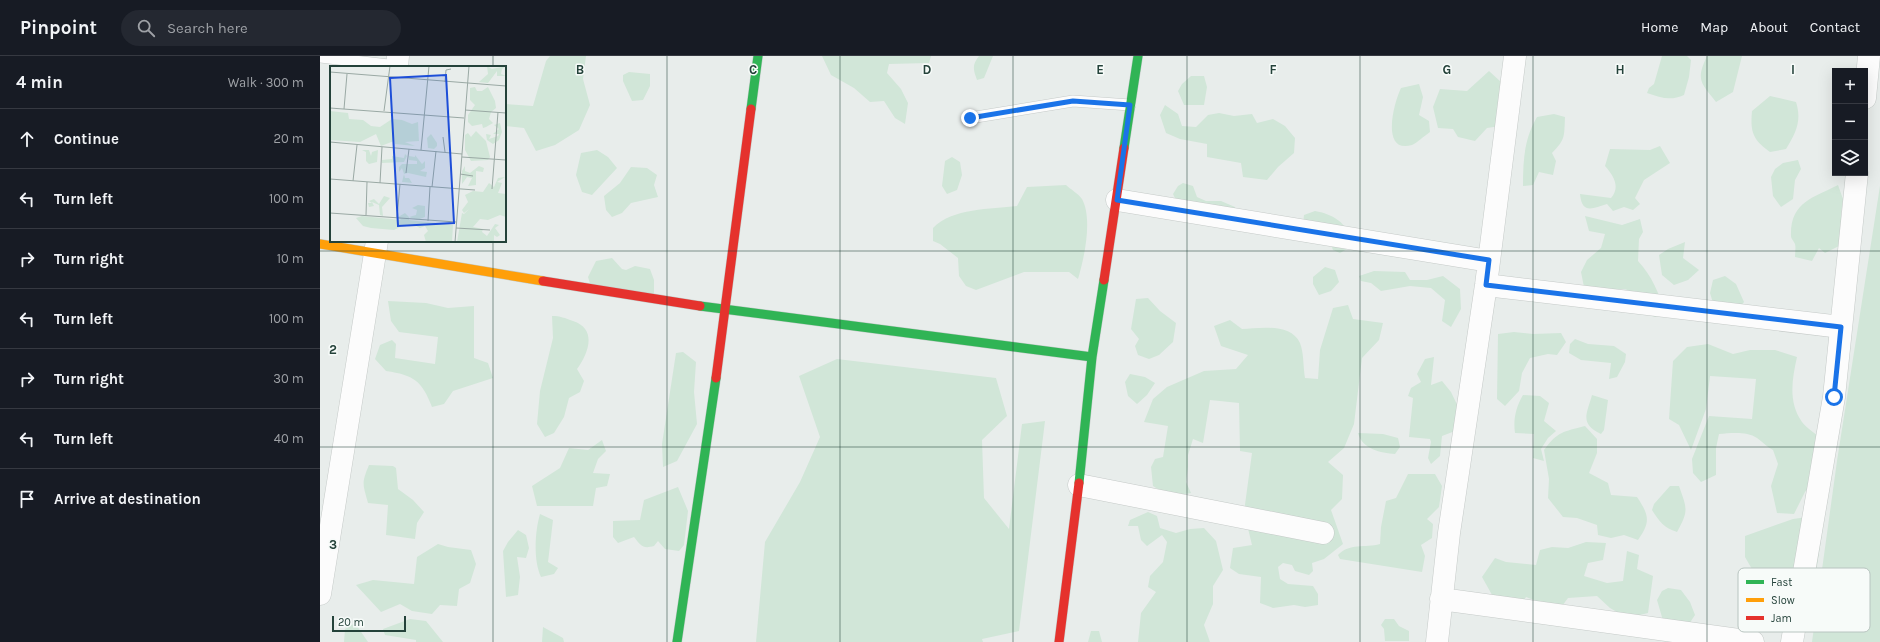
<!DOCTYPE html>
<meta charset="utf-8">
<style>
:root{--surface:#171b24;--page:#242831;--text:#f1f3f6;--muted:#9ea1a6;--line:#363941}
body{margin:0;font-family:Karla,sans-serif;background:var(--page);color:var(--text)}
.controls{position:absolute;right:12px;top:12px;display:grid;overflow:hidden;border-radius:0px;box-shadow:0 4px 16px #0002}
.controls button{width:36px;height:36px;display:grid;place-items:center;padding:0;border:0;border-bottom:1px solid var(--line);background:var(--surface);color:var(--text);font:20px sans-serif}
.scale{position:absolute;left:12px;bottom:10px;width:74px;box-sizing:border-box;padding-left:4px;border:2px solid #24423a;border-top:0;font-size:11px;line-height:14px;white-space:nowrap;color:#24423a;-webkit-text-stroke:3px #f7fbf9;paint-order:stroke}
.stop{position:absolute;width:12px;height:12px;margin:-9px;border:3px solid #1a73e8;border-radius:50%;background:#fff}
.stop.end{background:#1a73e8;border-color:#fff;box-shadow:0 1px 4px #0008}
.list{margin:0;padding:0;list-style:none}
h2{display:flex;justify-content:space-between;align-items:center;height:52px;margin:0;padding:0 16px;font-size:17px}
h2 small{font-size:13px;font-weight:400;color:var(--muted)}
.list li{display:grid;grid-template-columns:26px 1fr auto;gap:12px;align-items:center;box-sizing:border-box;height:60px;padding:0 16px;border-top:1px solid var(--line)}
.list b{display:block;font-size:15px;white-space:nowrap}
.list em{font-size:13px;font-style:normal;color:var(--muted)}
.icon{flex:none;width:22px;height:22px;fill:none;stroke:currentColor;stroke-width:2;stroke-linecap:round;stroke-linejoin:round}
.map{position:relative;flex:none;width:1560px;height:586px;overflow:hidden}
header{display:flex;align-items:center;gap:24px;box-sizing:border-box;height:56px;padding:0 20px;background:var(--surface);border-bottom:1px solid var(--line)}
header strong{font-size:19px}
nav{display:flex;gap:22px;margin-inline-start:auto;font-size:14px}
.search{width:280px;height:36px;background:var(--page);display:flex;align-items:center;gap:10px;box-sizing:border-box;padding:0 14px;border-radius:22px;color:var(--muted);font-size:15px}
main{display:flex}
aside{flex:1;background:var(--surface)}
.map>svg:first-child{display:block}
.green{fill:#d1e6d8}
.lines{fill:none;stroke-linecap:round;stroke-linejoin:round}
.lane-casing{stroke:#c5cac8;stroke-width:12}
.street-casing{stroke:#c5cac8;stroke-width:23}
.fast-casing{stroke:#c3cbc8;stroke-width:10}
.slow-casing{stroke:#c3cbc8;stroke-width:10}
.jam-casing{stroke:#c3cbc8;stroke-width:10}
.lane{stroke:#fcfcfc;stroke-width:11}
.street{stroke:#fcfcfc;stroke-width:22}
.fast{stroke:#30b455;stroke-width:9}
.slow{stroke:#ff9f0a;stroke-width:9}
.jam{stroke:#e5322d;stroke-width:9}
.route{stroke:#1a73e8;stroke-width:5}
.grid{fill:none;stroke:#24423a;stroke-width:1;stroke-opacity:0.55}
.inset-road{fill:none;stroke:#9aa9a4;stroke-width:1}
.view{fill:#1d4ed8;fill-opacity:0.15;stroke:#1d4ed8;stroke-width:2}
.inset-edge{fill:none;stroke:#24423a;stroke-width:2}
.key{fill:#f7fbf9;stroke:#b8c4c0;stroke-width:1}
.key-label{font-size:11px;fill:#24423a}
.grid-label{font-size:13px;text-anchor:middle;font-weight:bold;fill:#24423a;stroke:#f7fbf9;stroke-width:3;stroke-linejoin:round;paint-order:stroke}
</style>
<header>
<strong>Pinpoint</strong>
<div class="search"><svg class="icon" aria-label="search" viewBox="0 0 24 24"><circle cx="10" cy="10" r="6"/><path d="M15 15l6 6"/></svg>Search here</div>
<nav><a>Home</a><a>Map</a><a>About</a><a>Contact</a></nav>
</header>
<main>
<aside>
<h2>4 min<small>Walk · 300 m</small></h2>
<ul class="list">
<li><svg class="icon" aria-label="ahead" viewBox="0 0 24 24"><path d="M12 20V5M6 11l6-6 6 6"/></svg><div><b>Continue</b></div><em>20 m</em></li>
<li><svg class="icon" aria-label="left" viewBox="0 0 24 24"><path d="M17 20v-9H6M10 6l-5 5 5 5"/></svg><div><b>Turn left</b></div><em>100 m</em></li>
<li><svg class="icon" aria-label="right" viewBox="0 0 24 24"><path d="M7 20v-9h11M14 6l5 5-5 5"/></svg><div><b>Turn right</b></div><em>10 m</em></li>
<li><svg class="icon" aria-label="left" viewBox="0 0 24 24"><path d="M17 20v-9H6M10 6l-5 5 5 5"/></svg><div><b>Turn left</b></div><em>100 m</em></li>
<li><svg class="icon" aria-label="right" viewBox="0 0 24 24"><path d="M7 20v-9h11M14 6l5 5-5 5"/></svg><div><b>Turn right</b></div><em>30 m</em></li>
<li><svg class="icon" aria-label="left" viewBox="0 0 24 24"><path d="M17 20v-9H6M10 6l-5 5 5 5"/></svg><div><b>Turn left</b></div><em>40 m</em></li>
<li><svg class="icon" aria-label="arrive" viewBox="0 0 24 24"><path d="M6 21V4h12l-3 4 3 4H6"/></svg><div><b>Arrive at destination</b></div></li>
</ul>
</aside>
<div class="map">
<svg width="1560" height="586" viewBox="0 0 1560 586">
<rect width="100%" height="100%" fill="#e8edeb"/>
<path class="green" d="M 230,0 L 266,0 L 263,23 L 270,49 L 259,74 L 235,89 L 216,95 L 204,72 L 185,70 L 185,48 L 213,50 L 226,5 Z
M 502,0 L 611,0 L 609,7 L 569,8 L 567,17 L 581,33 L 588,47 L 585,68 L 575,62 L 564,45 L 550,46 L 534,32 L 511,19 Z
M 659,0 L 673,0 L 664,22 L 657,24 C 653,13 652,9 659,0 Z
M 1342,0 L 1367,0 L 1371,4 L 1369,21 L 1364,39 C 1351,45 1341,42 1327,37 L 1329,32 L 1334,28 Z
M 1387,0 L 1422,0 L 1413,36 L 1396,46 C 1380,26 1376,24 1387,0 Z
M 1169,15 L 1181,26 L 1180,70 L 1167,72 L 1155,85 L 1138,81 L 1133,73 L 1118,72 L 1113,51 L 1120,33 L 1147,35 Z
M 309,16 L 330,18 L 330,30 L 323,44 L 312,45 L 303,25 L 303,19 Z
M 871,20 L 884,20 L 887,31 L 884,49 L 864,49 L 858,35 L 862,28 Z
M 1099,28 L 1103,41 L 1099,59 L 1109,65 L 1110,76 C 1104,80 1097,87 1092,89 C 1060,98 1074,46 1081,32 Z
M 1450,40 L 1476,46 C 1482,65 1476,77 1466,93 L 1450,96 C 1433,84 1430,76 1432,55 Z
M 845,49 L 858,58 L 862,70 L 876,71 L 888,59 L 899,57 L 914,60 L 932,58 L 937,67 L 953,63 L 965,70 L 975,82 L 974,97 L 958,111 L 947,124 L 923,121 L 921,107 L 887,101 L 887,88 L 860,83 L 846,77 L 840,59 Z
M 1234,58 L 1245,61 C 1244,80 1246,83 1232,97 L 1236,105 L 1233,119 L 1219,116 L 1213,129 L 1203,130 C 1203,105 1204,83 1217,61 Z
M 1340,90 L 1350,107 L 1324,124 L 1315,142 L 1320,148 L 1313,154 L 1304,151 L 1293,155 L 1287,148 C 1273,152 1262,159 1260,138 L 1291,142 C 1301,131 1293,119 1285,110 L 1290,93 L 1330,94 Z
M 277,94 L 288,101 L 297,112 L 272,139 L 262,136 L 256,119 L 261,97 Z
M 632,101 L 640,106 L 642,119 L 637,134 L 627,138 L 622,130 L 625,105 Z
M 1478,104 L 1481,113 L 1475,124 L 1473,143 L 1461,151 L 1453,140 L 1451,121 L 1455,113 L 1463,107 Z
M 311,111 L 327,112 L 337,119 L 334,129 L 338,141 L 311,147 L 302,157 L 292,161 L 286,154 L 284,140 L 300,127 Z
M 863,127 L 873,130 L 877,141 L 886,145 L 901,145 L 915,151 L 915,156 L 862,157 L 853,138 L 858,130 Z
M 746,129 C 750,133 759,138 762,143 C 773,163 764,203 758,223 L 749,216 L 704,216 L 656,234 L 646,230 L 639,220 L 638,202 L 620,188 L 613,185 L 613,172 C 632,152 671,153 697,150 L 707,131 Z
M 1518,129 L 1523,143 L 1521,158 L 1527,186 L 1505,197 L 1499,192 L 1492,205 L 1475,201 C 1475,197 1476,192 1475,188 C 1474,185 1471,183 1471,180 C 1470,146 1493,142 1518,129 Z
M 1560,130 L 1560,586 L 1492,586 L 1517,405 Z
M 995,155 C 1007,157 1023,163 1028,177 C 1029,181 1028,189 1027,193 L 1020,197 L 1013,194 L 1011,189 L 1002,187 L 986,187 L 982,177 L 984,159 Z
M 1265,160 L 1302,169 L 1320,163 L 1323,176 L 1319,183 L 1318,205 C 1332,220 1339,237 1345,257 L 1335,261 L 1328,258 C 1304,216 1300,241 1265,236 L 1261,216 L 1267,204 L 1281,192 L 1285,178 L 1269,175 Z
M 1365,186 L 1363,202 L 1379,214 L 1368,224 L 1354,229 L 1342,219 L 1339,199 L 1348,193 Z
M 292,202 L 302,213 L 306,214 L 315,210 L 330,213 L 334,224 L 334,239 L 271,231 L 268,221 L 276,205 Z
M 1005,211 L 1015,214 L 1019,226 L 1011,235 L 999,239 L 993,228 L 993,221 Z
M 1054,215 L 1085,216 L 1090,224 L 1107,224 L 1123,220 L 1140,233 L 1141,253 L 1131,271 L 1122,265 L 1125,244 L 1111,232 L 1090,230 L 1061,235 L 1051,227 L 1041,225 L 1039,220 Z
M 1405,220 L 1416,228 L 1424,246 L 1411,262 L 1396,257 L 1390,237 L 1393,224 Z
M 828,242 L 840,255 L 856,267 L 853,286 L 839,299 L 829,303 L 818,299 L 815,290 L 819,283 L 811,273 L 816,243 Z
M 68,245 L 106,247 L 128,252 L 154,250 L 154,302 L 168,307 L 173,322 L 133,335 L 124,348 L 112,351 C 102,325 94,319 66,315 L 55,303 L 60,289 L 72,284 L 76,288 L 75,302 L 115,308 L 118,281 L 79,276 L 71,265 Z
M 1028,249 L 1033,263 L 1063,267 L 1059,284 L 1042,302 L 1034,368 L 1024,392 L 1008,406 L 1023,419 L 1022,443 L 1011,454 L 1023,488 L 1004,503 L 992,507 L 993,515 L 989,519 L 975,515 L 972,509 L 963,507 L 958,511 L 960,523 L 968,528 L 993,530 L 998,538 L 998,549 L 985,551 L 974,549 L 953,552 L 940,547 L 941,521 L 919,518 L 910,512 L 913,492 L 932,489 L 924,456 L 932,397 L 920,395 L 919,347 L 890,344 L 883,387 L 873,383 L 868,399 L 868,411 L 866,426 L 871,437 C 857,440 845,438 833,430 L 831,411 L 835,403 L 843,401 L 848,370 L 824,366 L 833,343 L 847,331 L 884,315 L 916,313 L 928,299 L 901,290 L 894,270 L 910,264 L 922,273 C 940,272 971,267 980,287 C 984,297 983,311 985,322 L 998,323 L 1000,294 L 1013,252 Z
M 232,260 C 240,260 245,262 253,265 C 278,273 268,298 257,313 L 264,325 L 260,336 L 249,342 L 244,361 L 234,377 L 225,381 L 217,368 L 220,335 L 233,282 Z
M 1194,276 L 1213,278 L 1241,277 L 1246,286 L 1237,299 L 1228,298 L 1210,302 L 1202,317 L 1199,335 L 1185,350 L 1177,343 L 1178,278 Z
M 1255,283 L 1268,288 L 1294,290 L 1306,298 L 1305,306 L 1297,321 L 1289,323 L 1291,307 L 1261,304 L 1249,297 L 1250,288 Z
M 1388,288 L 1413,298 L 1430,294 L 1455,294 L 1477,301 C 1472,324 1468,346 1482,366 C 1485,371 1500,381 1506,386 L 1500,417 L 1485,436 L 1474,458 L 1457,457 L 1451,430 L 1458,408 L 1453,394 C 1447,391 1443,386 1437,382 C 1427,375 1411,377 1399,378 L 1396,392 L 1396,419 L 1381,426 L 1373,417 L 1372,403 L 1389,360 L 1432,363 L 1436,323 L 1390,320 L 1386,353 L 1371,394 L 1359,369 L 1349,363 L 1353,305 L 1367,291 Z
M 363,296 L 376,306 L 374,336 L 377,368 L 357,405 L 343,411 L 342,388 L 356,297 Z
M 1114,301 L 1111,329 L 1122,325 L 1131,336 L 1143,361 L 1135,375 L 1122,380 L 1120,400 L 1111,408 L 1108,402 L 1111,386 L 1110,383 L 1089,381 L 1093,342 L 1088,340 L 1091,332 L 1101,326 L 1097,318 L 1105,303 Z
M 517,303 L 676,322 L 687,360 L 662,384 L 664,442 L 689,473 L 702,368 L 725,365 L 699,575 L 662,583 L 663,586 L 436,586 L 445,486 L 480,426 L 500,381 L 479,320 Z
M 810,318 L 825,321 L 835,327 L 827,339 L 817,348 L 808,340 L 805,326 Z
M 1203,339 L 1220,340 L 1229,347 L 1224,365 L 1236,375 L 1228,382 L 1221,393 L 1224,405 L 1213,402 L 1214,378 L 1195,377 C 1193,363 1196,351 1203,339 Z
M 1272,339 L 1288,344 L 1284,374 L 1281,378 C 1259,367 1267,358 1272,339 Z
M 1265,370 L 1277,383 L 1277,397 L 1269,417 L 1288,427 L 1291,439 L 1317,441 C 1329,459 1331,466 1318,484 L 1304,479 L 1291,482 L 1278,479 L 1277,469 L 1257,462 L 1243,461 L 1228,442 L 1229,423 L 1224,394 C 1238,375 1243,376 1265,370 Z
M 1038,377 L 1063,378 L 1078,382 L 1080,391 L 1075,398 C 1061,397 1042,393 1038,377 Z
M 282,384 L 286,395 L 278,403 L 273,417 L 290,418 L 287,430 L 276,432 L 273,450 L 217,450 L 212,430 L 240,412 L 249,392 L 268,394 Z
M 49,409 L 73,410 L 76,412 L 78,433 L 93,444 L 104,456 L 97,467 L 95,483 L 66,479 L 68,449 L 48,447 C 43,428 41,428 49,409 Z
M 1088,418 L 1115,418 L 1122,430 L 1119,451 L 1107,463 L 1113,468 L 1112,482 L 1101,489 L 1105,500 L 1102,516 L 1020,503 L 1018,499 C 1029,487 1045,492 1060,488 L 1061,471 L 1066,445 L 1076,442 Z
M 1350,430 L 1359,430 C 1367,453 1369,454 1357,476 C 1344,472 1339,465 1332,454 L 1334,448 Z
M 358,431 L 368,455 L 364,489 L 359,495 L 345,493 L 338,485 L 334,490 C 323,493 321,490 314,481 L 298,487 L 293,481 L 293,465 L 320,464 L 324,444 Z
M 828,456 L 837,460 L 840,472 L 856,477 L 870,473 L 884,472 L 896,485 L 903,514 L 893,530 L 893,548 L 884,569 L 890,586 L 818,586 L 821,557 L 836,536 L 828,531 L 830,520 L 843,506 L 847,486 L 842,479 L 827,490 L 821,484 L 818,470 L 808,470 L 810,464 Z
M 220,458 L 233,464 L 228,506 L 238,512 L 234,518 L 221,521 C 213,504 215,475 220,458 Z
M 1495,460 L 1503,471 L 1491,549 L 1479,577 L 1462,576 L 1459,562 L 1447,539 L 1425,501 L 1425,480 L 1473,463 Z
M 198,474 L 206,479 L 209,492 L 206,502 L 197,501 L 200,521 L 198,539 L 186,541 L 183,495 L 188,486 Z
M 1266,486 L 1286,487 L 1283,504 L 1268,507 L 1264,520 L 1287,527 L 1303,525 L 1307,495 L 1319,499 L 1317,513 L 1333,520 L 1328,557 L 1307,562 L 1290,552 L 1277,540 L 1248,542 L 1239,554 L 1206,541 L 1197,554 L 1176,546 L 1162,521 L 1175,502 L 1186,506 L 1216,509 L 1220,494 L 1232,491 L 1248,492 Z
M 118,488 L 128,491 L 151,494 L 156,508 L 150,527 L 139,533 L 137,550 L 120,549 L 112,558 L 92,555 L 80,548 L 61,556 L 36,529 L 53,524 L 94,528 L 97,501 Z
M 1348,532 L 1361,534 L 1370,546 L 1375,559 L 1367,571 L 1344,568 L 1337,544 L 1342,535 Z
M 90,563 L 106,565 L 123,586 L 96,586 L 96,584 L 65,579 L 63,573 Z
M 1065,563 L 1074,563 L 1079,570 L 1089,575 L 1089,585 L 1065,585 L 1064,573 L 1061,569 Z
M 35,567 L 48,586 L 24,586 L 25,573 Z
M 223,571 L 243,582 L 244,586 L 222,586 Z
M 771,575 L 779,575 L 782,586 L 768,586 Z"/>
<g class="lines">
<defs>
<path id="lane" d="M 0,1 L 77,10
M 650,62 L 753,45 L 810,49"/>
<path id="street" d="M 77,11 L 78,0
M 1545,42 L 1549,0
M 797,144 L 1169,205
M 1166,229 L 1521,271
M 759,429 L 1003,477
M 0,538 L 57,185
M 1121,543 L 1433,586
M 1117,586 L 1129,477 L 1166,229 L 1195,0
M 1472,586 L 1514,341 L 1537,117"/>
<path id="fast" d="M 431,53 L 438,0
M 804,92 L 818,0
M 380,250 L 772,301
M 759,427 L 772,301 L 784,224
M 357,586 L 396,322"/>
<path id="slow" d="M 0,188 L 223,225"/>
<path id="jam" d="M 784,224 L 804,92
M 223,225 L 380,250
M 396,322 L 431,53
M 739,586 L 759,427"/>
</defs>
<use href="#lane" class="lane-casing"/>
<use href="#street" class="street-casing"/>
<use href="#fast" class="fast-casing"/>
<use href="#slow" class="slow-casing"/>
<use href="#jam" class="jam-casing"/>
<use href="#lane" class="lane"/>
<use href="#street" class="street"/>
<use href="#fast" class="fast"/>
<use href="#slow" class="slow"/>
<use href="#jam" class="jam"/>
</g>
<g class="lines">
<path class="route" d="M 650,62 L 753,45 L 810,49 L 797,144 L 1169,204 L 1166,229 L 1521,271 L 1514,341"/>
</g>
<path class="grid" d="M 173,0 L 173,11M 347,0 L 347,586M 520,0 L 520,586M 693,0 L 693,586M 867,0 L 867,586M 1040,0 L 1040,586M 1213,0 L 1213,586M 1387,0 L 1387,586M 173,185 L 173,586M 0,195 L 1560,195M 0,391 L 1560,391"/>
<g transform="translate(10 10)">
<rect width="176" height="176" fill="#e8edeb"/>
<path d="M 157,0 L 162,3 L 176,0 L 172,3 L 171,8 L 176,10 L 167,10 L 167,5 L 158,17 L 149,16 L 158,8 ZM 145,21 L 147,25 L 152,25 L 158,21 L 165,35 L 166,42 L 161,46 L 159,53 L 163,57 L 156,61 L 153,62 L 152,58 L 142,60 L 138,56 L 138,49 L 145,39 L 140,34 L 140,22 ZM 0,45 L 18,47 L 19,53 L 33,54 L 41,60 L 50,61 L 62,53 L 72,54 L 82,58 L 88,56 L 89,75 L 75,76 L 85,80 L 65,78 L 64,75 L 51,80 L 46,68 L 30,76 L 0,74 ZM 170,57 L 172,66 L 169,74 L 163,78 L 157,74 L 156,68 L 161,69 L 159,73 L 168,70 L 169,68 L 163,68 L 169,63 L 164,59 ZM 146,65 L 156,75 L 160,91 L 158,94 L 141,95 L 135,84 L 135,69 L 138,67 L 141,71 ZM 101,68 L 107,77 L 107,80 L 104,83 L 98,82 L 97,72 ZM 32,84 L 39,84 L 41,90 L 42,86 L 48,84 L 47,96 L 39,98 L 36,95 L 36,86 ZM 75,88 L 77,90 L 74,96 L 52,97 L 52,94 L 62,93 L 62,90 L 74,92 ZM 85,89 L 92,98 L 95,95 L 95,102 L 90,105 L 97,106 L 96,111 L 78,107 L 74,108 L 75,112 L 79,112 L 82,117 L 72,116 L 74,108 L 72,102 L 69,106 L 69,101 L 72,98 L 87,98 L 87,95 L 79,94 L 79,90 L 85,91 ZM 135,100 L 135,105 L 140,107 L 149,100 L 154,102 L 153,106 L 146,105 L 146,119 L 138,120 L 142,112 L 137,111 L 132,118 L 132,105 ZM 175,111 L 167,116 L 172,117 L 168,127 L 176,128 L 176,151 L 170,149 L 158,154 L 150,153 L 143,161 L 153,163 L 152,166 L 157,170 L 165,158 L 169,159 L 165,162 L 170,169 L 167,171 L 164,169 L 164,176 L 127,176 L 132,147 L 134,148 L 139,143 L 134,147 L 132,144 L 138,136 L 135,129 L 143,125 L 153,126 L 159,117 L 164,121 L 168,112 ZM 54,130 L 60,132 L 52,141 L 53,150 L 50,149 L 49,139 L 42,136 L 44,140 L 39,141 L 38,137 L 42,137 L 39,135 L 44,133 L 49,138 ZM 88,139 L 95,140 L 95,151 L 87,154 L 79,151 L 79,154 L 123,159 L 122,176 L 96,176 L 94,169 L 98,165 L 95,160 L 90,162 L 84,159 L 70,161 L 64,164 L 41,162 L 33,160 L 26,152 L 32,150 L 71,154 L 68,151 L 75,147 L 79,151 L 86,149 L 87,144 L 82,142 Z" fill="#d1e6d8"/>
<path class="inset-road" d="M 0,6 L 176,20M 115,16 L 116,4 L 121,3M 0,42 L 134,52M 14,43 L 17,8M 135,44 L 176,47M 54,45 L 60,0M 113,71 L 115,86M 0,76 L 132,88M 91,84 L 99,0M 132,91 L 176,94M 76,107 L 79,83M 130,108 L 143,110M 0,113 L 145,124M 23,115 L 27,79M 50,117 L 52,81M 102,121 L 106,85M 162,123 L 168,46M 0,147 L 126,156M 36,149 L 37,116M 67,151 L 70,118M 98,155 L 100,121M 126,162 L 160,164M 125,176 L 139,0"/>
<path class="view" d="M 116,9 L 124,157 L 68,160 L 60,12 Z"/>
<rect width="176" height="176" class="inset-edge"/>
</g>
<rect x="1418" y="512" width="132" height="64" rx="6" class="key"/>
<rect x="1426" y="524" width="18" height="4" fill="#30b455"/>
<rect x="1426" y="542" width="18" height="4" fill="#ff9f0a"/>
<rect x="1426" y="560" width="18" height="4" fill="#e5322d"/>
<g class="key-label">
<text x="1451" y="530">Fast</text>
<text x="1451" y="548">Slow</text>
<text x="1451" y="566">Jam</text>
</g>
<g class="grid-label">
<text x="260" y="18">B</text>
<text x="433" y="18">C</text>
<text x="607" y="18">D</text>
<text x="780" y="18">E</text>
<text x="953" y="18">F</text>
<text x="1127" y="18">G</text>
<text x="1300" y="18">H</text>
<text x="1473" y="18">I</text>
<text x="13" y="298">2</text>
<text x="13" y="493">3</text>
</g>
</svg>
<div class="controls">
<button>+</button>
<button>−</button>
<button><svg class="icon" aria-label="layers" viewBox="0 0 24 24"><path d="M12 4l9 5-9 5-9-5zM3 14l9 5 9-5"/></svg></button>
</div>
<div class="scale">20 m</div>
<div class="stop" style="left:1514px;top:341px"></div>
<div class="stop end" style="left:650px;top:62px"></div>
</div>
</main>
